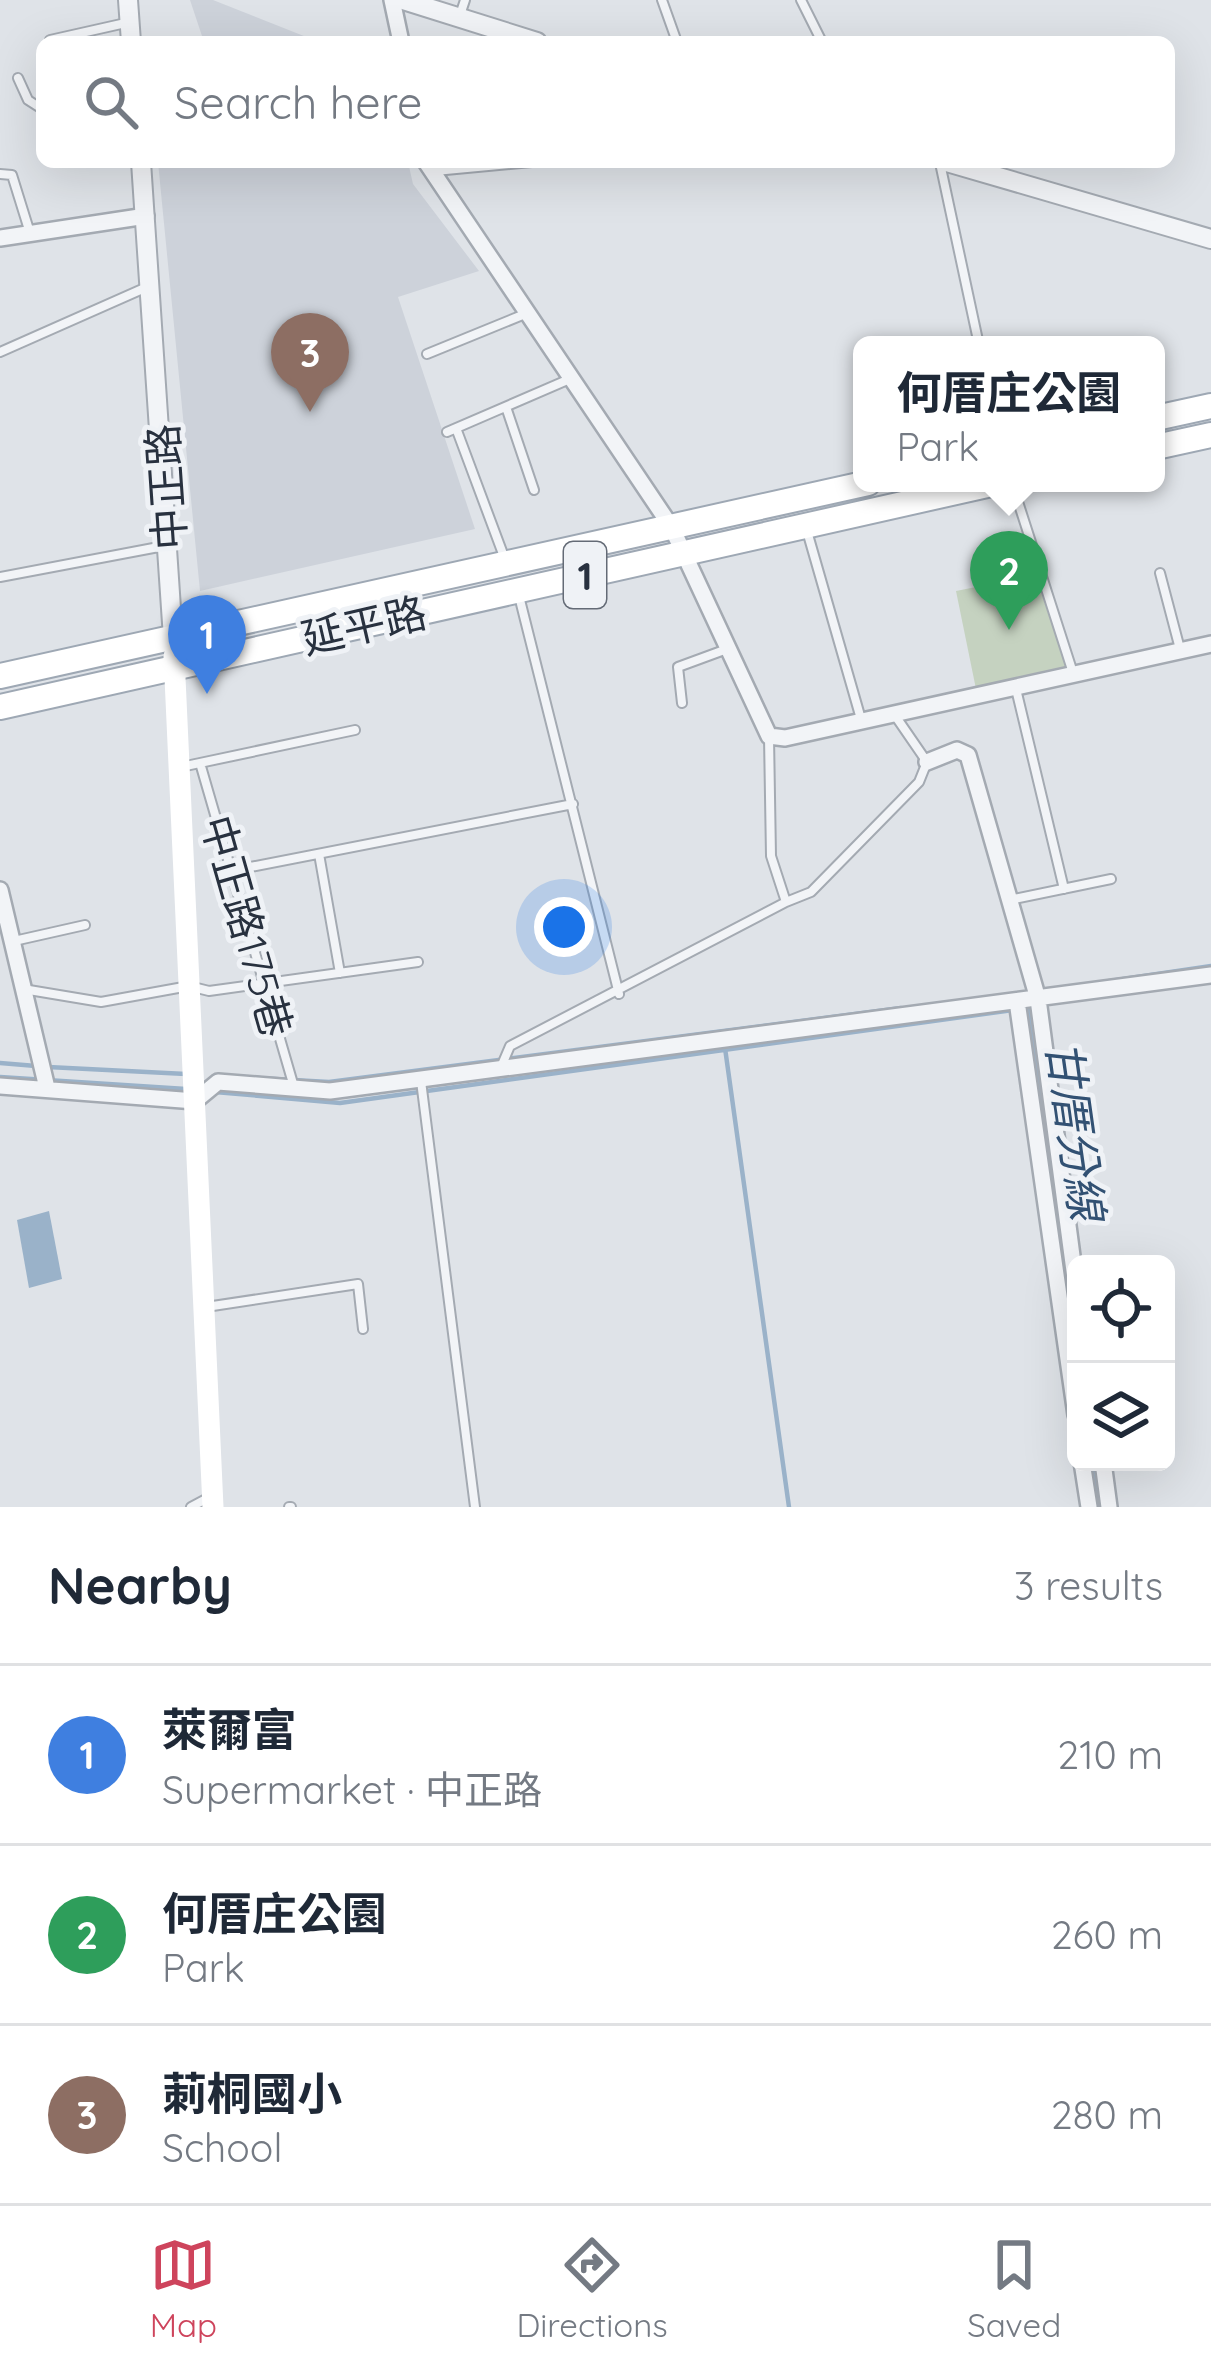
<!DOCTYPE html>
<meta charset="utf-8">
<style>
:root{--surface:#fff;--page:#f2f2f3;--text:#1f2937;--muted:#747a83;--line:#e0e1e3;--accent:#ce445c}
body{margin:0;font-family:Quicksand,"Noto Sans TC",sans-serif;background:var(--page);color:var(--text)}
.controls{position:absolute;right:36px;bottom:36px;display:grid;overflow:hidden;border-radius:18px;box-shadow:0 12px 48px #0002}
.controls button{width:108px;height:108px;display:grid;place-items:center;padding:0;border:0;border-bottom:3px solid var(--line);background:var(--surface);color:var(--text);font:60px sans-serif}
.you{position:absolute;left:564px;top:927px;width:42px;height:42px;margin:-30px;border:9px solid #fff;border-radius:50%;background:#1a73e8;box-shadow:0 0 0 18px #1a73e833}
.badge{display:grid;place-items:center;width:78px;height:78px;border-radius:50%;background:var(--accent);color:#fff;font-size:39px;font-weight:700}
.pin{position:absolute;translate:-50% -99px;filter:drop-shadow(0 3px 6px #0008)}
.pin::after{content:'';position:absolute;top:63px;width:42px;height:36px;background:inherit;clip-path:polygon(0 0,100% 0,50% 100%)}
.popup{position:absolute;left:853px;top:336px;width:312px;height:156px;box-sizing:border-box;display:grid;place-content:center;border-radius:18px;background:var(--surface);filter:drop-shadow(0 3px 9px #0005);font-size:39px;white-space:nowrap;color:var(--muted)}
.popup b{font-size:45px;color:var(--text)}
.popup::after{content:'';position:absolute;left:50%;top:100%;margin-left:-24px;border:24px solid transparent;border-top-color:var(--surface)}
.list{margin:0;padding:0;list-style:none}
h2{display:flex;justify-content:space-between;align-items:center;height:156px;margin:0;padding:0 48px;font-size:51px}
h2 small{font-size:39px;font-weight:400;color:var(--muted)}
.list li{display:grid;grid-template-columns:78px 1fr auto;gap:36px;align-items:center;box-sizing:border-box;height:180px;padding:0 48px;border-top:3px solid var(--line)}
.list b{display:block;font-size:45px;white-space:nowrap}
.list p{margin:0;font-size:39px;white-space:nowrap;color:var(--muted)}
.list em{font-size:39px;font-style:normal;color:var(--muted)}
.icon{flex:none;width:66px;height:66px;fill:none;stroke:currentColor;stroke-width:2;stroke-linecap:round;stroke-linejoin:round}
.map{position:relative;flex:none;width:1211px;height:1507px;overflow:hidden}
.search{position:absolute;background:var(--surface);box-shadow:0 12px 48px #0002;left:36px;right:36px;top:36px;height:132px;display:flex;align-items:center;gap:30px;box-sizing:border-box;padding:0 42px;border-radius:18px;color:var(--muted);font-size:45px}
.sheet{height:696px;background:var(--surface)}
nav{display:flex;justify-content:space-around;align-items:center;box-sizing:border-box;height:168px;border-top:3px solid var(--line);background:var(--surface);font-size:33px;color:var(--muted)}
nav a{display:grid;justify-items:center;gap:6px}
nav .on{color:var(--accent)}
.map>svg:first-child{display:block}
.built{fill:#cdd2da}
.green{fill:#c5d2c0}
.water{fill:#9ab2c9}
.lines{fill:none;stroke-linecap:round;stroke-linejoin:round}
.stream{stroke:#9ab2c9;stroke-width:4.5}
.service-casing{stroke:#a4aab2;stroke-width:12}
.minor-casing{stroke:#a4aab2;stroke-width:20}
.tertiary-casing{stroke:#a4aab2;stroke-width:22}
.primary-casing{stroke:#9ea8b4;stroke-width:28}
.service{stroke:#f2f4f7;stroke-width:8}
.minor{stroke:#f2f4f7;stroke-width:15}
.tertiary{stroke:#f2f4f7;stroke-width:18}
.secondary{stroke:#fff;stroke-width:21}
.primary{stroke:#fff;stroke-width:24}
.labels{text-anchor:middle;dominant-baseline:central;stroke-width:10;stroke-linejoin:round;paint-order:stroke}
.shield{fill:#eff2f6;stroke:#646b76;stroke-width:3}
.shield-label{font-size:39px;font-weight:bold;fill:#28313f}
.street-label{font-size:42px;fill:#28313f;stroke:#eff2f6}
.water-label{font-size:45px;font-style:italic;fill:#325173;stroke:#eff2f6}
</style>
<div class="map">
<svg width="1211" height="1507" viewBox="0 0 1211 1507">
<rect width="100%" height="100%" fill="#dfe3e8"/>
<path class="built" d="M 190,0 L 213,0 L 319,42 L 204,42 Z
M 158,162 L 408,162 L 413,184 L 479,271 L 398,297 L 475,529 L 200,591 Z"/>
<path class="green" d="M 1035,575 L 1067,668 L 976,689 L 956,591 Z"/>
<path class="water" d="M 49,1211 L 62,1279 L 29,1288 L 17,1220 Z"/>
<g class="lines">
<path class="stream" d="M 1103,982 L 1211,966
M 1027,1003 L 1076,1348
M 725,1048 L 789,1507
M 0,1063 L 36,1066
M 48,1067 L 186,1074
M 0,1077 L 186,1089
M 257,1078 L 329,1082 L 901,1008
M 215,1092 L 340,1103 L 1013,1010
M 1092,1462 L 1099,1507"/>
<defs>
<path id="service" d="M 662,0 L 677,42
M 801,0 L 822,42
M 459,18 L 465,0
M 50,40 L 130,22
M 18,78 L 28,100 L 42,109
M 940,163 L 979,345
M 435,171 L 532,162
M 0,174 L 12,175 L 30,233
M 0,352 L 147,287
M 427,354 L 525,314
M 506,407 L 534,490
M 456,428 L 506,562
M 447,432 L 572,378
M 1012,483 L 1074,676
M 807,531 L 861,719
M 1160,573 L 1180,649
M 0,577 L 164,546
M 518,592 L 619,994
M 1016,689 L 1064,889
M 682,703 L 678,667 L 727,649
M 769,737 L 771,856 L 786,902 L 811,892 L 919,782 L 927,762 L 894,714
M 200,763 L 294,1087
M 181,767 L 355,730
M 319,854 L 340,973
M 230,871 L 573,804
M 1009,900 L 1111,879
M 14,941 L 85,925
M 23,989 L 101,1002 L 189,986 L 209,991 L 418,962
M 501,1067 L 510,1046 L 786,902
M 421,1081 L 475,1507
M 206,1307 L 358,1284 L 363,1329
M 191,1507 L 206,1499
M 289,1507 L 291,1507"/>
<path id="minor" d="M 392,0 L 401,42
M 426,162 L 672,528 L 769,736 L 785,738 L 1211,644
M 0,238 L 146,216
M 927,762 L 957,750 L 968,755 L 1038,999 L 1076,1286
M 0,890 L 47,1088
M 1017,1001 L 1076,1415
M 0,1086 L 195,1101 L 218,1082 L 330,1091 L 1211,975
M 1082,1462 L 1089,1507
M 1103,1462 L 1109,1507"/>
<path id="tertiary" d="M 128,0 L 131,42
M 403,0 L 537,42
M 141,162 L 173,638
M 947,162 L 1211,239"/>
<path id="primary" d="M 1156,418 L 1211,406
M 1156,447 L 1211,435
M 0,676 L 868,483
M 0,707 L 996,483"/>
</defs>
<use href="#service" class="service-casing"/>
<use href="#minor" class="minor-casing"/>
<use href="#tertiary" class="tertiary-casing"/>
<use href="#primary" class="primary-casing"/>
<use href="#service" class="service"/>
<use href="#minor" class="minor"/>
<use href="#tertiary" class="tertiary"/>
<path class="secondary" d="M 174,656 L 213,1507"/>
<use href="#primary" class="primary"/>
</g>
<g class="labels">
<rect class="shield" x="564" y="542" width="42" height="66" rx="9"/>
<g class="shield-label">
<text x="585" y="575">1</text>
</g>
<g class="street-label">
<text transform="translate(166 487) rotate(-94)">中正路</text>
<text transform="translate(364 625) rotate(-13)">延平路</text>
<text transform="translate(247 926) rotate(74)">中正路175巷</text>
</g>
<g class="water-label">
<text transform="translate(1076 1130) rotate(82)">甘厝分線</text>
</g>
</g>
</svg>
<div class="controls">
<button><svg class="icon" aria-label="locate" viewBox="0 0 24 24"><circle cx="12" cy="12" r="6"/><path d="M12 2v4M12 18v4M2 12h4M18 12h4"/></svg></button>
<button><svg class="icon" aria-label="layers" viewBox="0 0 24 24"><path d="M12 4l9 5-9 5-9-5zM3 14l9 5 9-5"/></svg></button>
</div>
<div class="you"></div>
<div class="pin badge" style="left:207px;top:694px;background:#3f7fe0">1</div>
<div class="pin badge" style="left:1009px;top:630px;background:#2e9e5b">2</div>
<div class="popup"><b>何厝庄公園</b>Park</div>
<div class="pin badge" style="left:310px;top:412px;background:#8d6e63">3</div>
<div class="search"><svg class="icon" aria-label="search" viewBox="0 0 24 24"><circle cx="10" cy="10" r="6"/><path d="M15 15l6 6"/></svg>Search here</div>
</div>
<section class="sheet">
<h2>Nearby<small>3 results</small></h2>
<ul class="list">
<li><span class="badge" style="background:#3f7fe0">1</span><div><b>萊爾富</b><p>Supermarket · 中正路</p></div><em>210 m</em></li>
<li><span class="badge" style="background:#2e9e5b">2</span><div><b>何厝庄公園</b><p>Park</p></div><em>260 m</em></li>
<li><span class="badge" style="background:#8d6e63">3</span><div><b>莿桐國小</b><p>School</p></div><em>280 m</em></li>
</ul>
</section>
<nav>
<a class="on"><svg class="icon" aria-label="map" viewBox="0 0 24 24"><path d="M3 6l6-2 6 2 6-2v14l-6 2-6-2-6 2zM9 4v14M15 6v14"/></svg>Map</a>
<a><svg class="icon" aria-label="directions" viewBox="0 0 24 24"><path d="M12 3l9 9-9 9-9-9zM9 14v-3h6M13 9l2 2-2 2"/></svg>Directions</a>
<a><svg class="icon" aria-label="saved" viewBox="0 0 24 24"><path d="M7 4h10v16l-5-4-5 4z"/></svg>Saved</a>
</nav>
